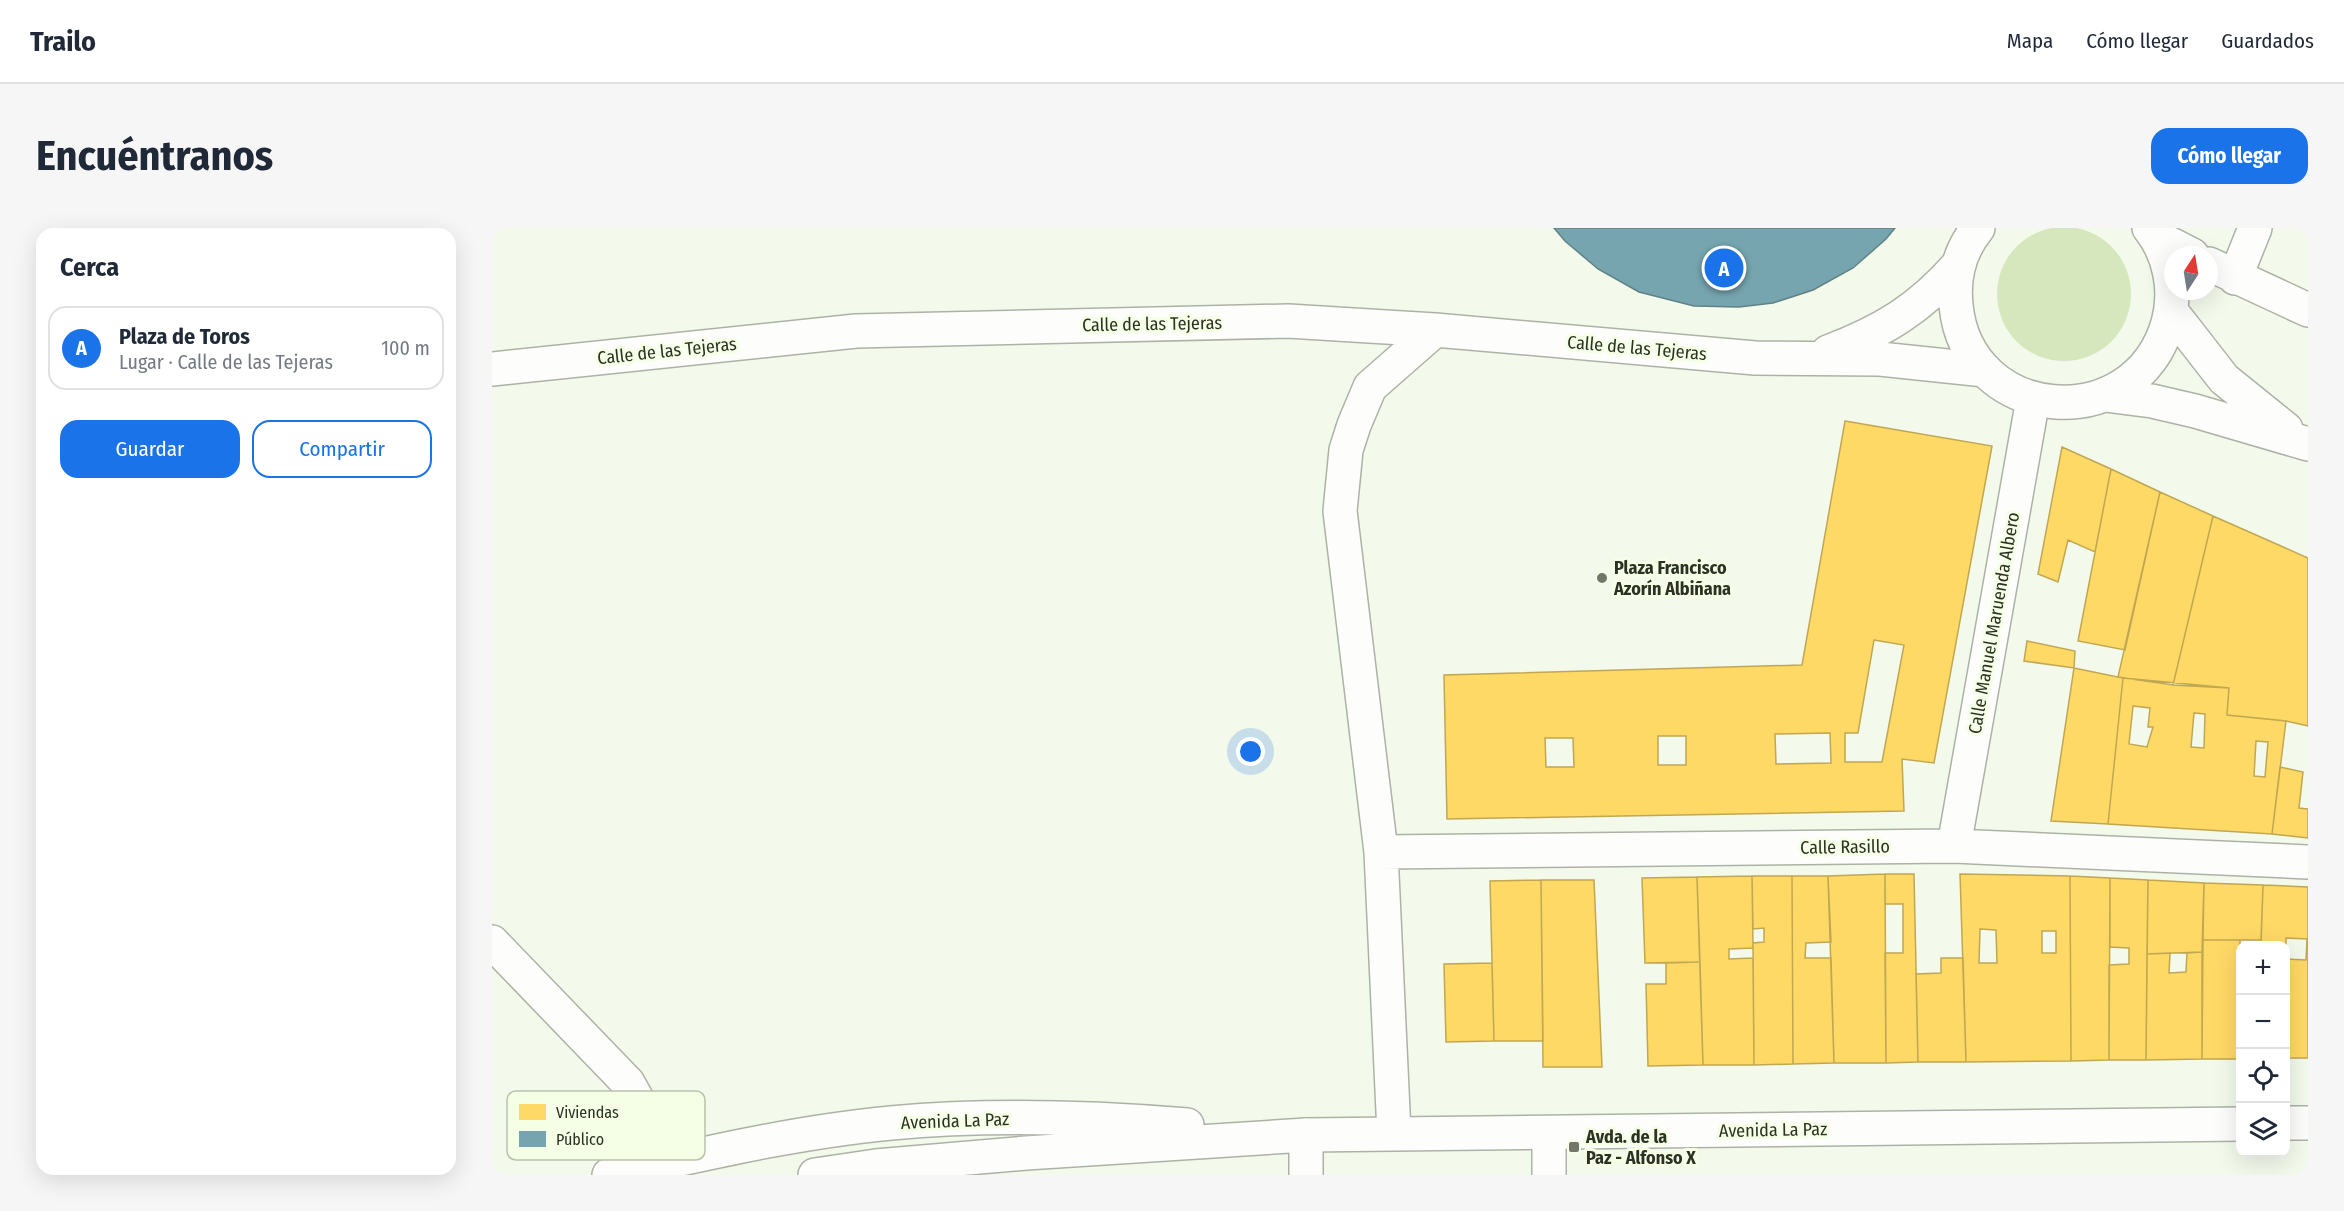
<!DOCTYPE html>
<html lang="es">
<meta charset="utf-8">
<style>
:root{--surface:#fff;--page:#f6f6f7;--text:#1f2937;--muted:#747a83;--line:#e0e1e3;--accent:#1a73e8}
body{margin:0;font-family:"Fira Sans Condensed",sans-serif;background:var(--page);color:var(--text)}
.controls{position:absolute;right:18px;bottom:18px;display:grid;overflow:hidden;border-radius:12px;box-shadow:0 6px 24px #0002}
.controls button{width:54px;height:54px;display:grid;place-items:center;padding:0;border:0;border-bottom:2px solid var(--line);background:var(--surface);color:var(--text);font:30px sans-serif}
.compass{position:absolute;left:1672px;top:18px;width:54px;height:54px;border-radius:50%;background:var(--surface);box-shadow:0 6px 24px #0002;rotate:12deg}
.you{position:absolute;left:759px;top:524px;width:21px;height:21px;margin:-15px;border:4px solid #fff;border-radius:50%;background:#1a73e8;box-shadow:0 0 0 9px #1a73e833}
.badge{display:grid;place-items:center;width:39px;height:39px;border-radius:50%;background:var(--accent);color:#fff;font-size:20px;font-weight:700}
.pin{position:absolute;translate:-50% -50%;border:3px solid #fff;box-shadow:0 2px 6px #0006}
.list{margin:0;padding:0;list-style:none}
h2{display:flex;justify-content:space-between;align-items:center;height:78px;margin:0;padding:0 24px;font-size:26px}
h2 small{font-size:20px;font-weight:400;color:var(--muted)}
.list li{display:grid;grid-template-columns:39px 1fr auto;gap:18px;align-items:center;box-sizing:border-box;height:84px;margin:0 12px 12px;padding:0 12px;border:2px solid var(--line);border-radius:18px}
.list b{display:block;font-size:22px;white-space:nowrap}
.list p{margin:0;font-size:20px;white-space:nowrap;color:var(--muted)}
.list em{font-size:20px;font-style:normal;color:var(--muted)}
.actions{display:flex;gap:12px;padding:18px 24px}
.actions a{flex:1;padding:14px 0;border:2px solid var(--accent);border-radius:18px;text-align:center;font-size:21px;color:var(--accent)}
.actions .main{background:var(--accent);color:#fff}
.icon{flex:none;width:33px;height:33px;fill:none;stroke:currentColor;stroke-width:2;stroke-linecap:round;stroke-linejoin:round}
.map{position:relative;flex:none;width:1816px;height:947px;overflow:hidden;border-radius:18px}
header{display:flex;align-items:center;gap:36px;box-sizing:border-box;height:84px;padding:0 30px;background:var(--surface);border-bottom:2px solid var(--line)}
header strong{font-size:28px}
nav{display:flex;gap:33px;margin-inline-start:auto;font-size:21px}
.intro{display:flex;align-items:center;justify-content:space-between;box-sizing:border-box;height:144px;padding:0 36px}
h1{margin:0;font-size:42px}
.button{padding:15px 27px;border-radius:18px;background:var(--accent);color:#fff;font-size:21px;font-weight:700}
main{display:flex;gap:36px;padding:0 36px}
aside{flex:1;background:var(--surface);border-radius:18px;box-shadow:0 6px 24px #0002}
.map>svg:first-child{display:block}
.green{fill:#d6e7be}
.homes{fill:#ffd966;stroke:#c0a752;stroke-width:1.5;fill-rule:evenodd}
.public{fill:#76a5af;stroke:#608285;stroke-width:1.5}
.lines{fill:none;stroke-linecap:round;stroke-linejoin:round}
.street-casing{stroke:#adb2a6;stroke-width:36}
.secondary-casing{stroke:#adb2a6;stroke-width:36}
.street{stroke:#fdfefc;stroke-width:33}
.secondary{stroke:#fdfefc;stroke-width:33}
.poi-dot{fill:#72776a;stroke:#f4ffe5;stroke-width:2}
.labels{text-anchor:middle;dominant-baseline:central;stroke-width:6;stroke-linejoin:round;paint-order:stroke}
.street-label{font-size:18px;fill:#2c3124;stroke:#f4ffe5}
.poi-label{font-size:18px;font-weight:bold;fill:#2c3124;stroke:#f4ffe5;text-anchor:start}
.key{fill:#f4ffe5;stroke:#b8c1ab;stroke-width:1.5}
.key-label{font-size:16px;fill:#2c3124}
</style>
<header>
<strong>Trailo</strong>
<nav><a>Mapa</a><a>Cómo llegar</a><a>Guardados</a></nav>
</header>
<div class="intro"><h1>Encuéntranos</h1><a class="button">Cómo llegar</a></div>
<main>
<aside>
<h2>Cerca<small></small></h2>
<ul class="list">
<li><span class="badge">A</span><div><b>Plaza de Toros</b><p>Lugar · Calle de las Tejeras</p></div><em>100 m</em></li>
</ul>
<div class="actions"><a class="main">Guardar</a><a>Compartir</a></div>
</aside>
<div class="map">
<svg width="1816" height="947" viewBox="0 0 1816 947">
<rect width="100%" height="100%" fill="#f3f9eb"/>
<path class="green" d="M1505 66a67 67 0 1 1 134 0a67 67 0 1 1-134 0Z"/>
<path class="homes" d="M 1353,193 L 1500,218 L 1442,535 L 1410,531 L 1412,583 L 955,591 L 952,447 L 1310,437 ZM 1382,412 L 1412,417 L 1390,534 L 1353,534 L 1353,505 L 1366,505 ZM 1338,505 L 1339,535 L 1284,536 L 1283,506 ZM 1166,508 L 1194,508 L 1194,537 L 1166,537 ZM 1053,510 L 1081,510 L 1082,539 L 1054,539 Z
M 1570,219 L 1619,241 L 1603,324 L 1576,312 L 1566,354 L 1546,346 Z
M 1619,241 L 1668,264 L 1633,422 L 1586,413 Z
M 1668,264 L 1721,288 L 1681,457 L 1626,449 Z
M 1721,288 L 1816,330 L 1816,498 L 1794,493 L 1735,487 L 1737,460 L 1681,457 Z
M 1535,413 L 1583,423 L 1582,440 L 1532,433 Z
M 1582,440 L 1631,450 L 1616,596 L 1559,593 Z
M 1631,450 L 1737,460 L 1735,487 L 1794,493 L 1780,606 L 1616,596 ZM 1641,478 L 1658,480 L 1656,499 L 1661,499 L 1655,519 L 1637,516 ZM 1702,485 L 1713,486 L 1712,520 L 1699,519 ZM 1764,513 L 1776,514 L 1773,549 L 1762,548 Z
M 1788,539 L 1811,544 L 1807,580 L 1816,581 L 1816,610 L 1780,606 Z
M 1393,646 L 1422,646 L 1426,834 L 1394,835 L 1393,725 L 1411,725 L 1411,676 L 1393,676 Z
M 1393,646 L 1394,835 L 1342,835 L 1336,648 Z
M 1468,646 L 1578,648 L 1579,833 L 1474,834 ZM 1488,701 L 1504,702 L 1505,735 L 1487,735 ZM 1550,703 L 1564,703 L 1564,725 L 1550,725 Z
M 1260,648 L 1300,648 L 1301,836 L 1262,837 L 1261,715 L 1272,714 L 1272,700 L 1261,701 Z
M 1260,648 L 1261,720 L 1237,721 L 1237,731 L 1261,730 L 1262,837 L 1211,837 L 1205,649 Z
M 1300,648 L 1336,648 L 1339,714 L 1314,715 L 1313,730 L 1339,730 L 1342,835 L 1301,836 Z
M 1578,648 L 1618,650 L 1617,832 L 1579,833 Z
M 1205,649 L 1208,734 L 1153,735 L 1150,650 Z
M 1618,650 L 1656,652 L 1654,832 L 1617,832 L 1617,737 L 1637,736 L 1637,720 L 1618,719 Z
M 1049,652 L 1102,652 L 1110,839 L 1051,839 Z
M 1049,652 L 1051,813 L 1002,813 L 998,653 Z
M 1656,652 L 1712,655 L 1710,724 L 1655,726 Z
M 1712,655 L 1771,657 L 1769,712 L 1711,712 Z
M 1771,657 L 1816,659 L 1816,830 L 1794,830 L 1794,731 L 1814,732 L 1815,711 L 1794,710 L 1794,719 L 1769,718 Z
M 1711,712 L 1748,712 L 1748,831 L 1710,831 Z
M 1710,724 L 1710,831 L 1654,832 L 1655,726 L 1678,725 L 1677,745 L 1694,744 L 1695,725 Z
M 1449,730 L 1471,730 L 1474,834 L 1426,834 L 1424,746 L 1449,745 Z
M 1208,734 L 1211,837 L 1156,838 L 1154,756 L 1174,756 L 1174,735 Z
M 1000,735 L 1002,813 L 954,814 L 952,736 Z"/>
<path class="public" d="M 1062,0 L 1403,0 L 1394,11 L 1361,40 L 1321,62 L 1281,75 L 1247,79 L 1202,78 L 1147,64 L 1106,41 L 1073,13 Z"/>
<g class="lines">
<defs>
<path id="street" d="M 1663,8 L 1700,27
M 1717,36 L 1816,82
M 1743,50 L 1763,0
M 1336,124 C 1391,103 1428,81 1467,36
M 0,141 L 364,103 L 796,93 L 943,102 L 1263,130 L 1388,131 L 1493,142
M 1462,618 L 1541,171
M 889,624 L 1462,618 L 1816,634
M 0,714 L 136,855 L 146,873 L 164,936
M 902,905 L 889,624 L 848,283 L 854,222 L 862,197 L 878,159 L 943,102
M 1057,905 L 1057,947
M 814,907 L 814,947"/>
<path id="secondary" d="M 1486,0 C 1468,22 1461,49 1464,77 C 1475,196 1643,210 1676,95 C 1685,63 1678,26 1657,0
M 1679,83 L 1732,151 L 1794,201
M 1613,167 L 1660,173 L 1703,183 L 1816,216
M 1794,895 L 1816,895
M 117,947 C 210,926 304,904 399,895 C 497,886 597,889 695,897
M 323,947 L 384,938 L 534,925 L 814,907 L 1748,896"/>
</defs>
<use href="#street" class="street-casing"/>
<use href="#secondary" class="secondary-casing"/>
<use href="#street" class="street"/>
<use href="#secondary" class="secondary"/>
</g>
<g class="poi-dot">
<circle cx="1110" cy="350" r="6"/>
<rect x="1076" y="913" width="12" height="12" rx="3"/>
</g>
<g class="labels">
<g class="street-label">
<text transform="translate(660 96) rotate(-1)">Calle de las Tejeras</text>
<text transform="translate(1145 120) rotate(5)">Calle de las Tejeras</text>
<text transform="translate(175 123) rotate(-6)">Calle de las Tejeras</text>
<text transform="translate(1502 395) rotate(-80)">Calle Manuel Maruenda Albero</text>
<text transform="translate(1353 619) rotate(-1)">Calle Rasillo</text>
<text transform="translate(463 893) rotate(-2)">Avenida La Paz</text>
<text transform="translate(1281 902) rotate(-1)">Avenida La Paz</text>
</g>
<g class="poi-label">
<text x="1122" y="340">Plaza Francisco<tspan x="1122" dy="21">Azorín Albiñana</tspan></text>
<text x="1094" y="909">Avda. de la<tspan x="1094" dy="21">Paz - Alfonso X</tspan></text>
</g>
</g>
<rect x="15" y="863" width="198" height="69" rx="9" class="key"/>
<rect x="27" y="876" width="27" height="16" fill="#ffd966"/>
<rect x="27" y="903" width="27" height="16" fill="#76a5af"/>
<g class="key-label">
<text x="64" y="890">Viviendas</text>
<text x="64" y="917">Público</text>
</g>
</svg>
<div class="controls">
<button>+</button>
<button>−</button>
<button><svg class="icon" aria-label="locate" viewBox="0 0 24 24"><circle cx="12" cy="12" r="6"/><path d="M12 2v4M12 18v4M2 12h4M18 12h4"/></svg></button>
<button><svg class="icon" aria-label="layers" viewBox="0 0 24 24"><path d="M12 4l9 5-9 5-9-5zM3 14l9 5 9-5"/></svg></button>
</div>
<svg class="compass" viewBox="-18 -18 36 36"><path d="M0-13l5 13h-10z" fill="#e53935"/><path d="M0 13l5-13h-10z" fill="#747a83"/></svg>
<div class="you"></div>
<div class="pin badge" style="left:1232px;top:40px">A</div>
</div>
</main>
